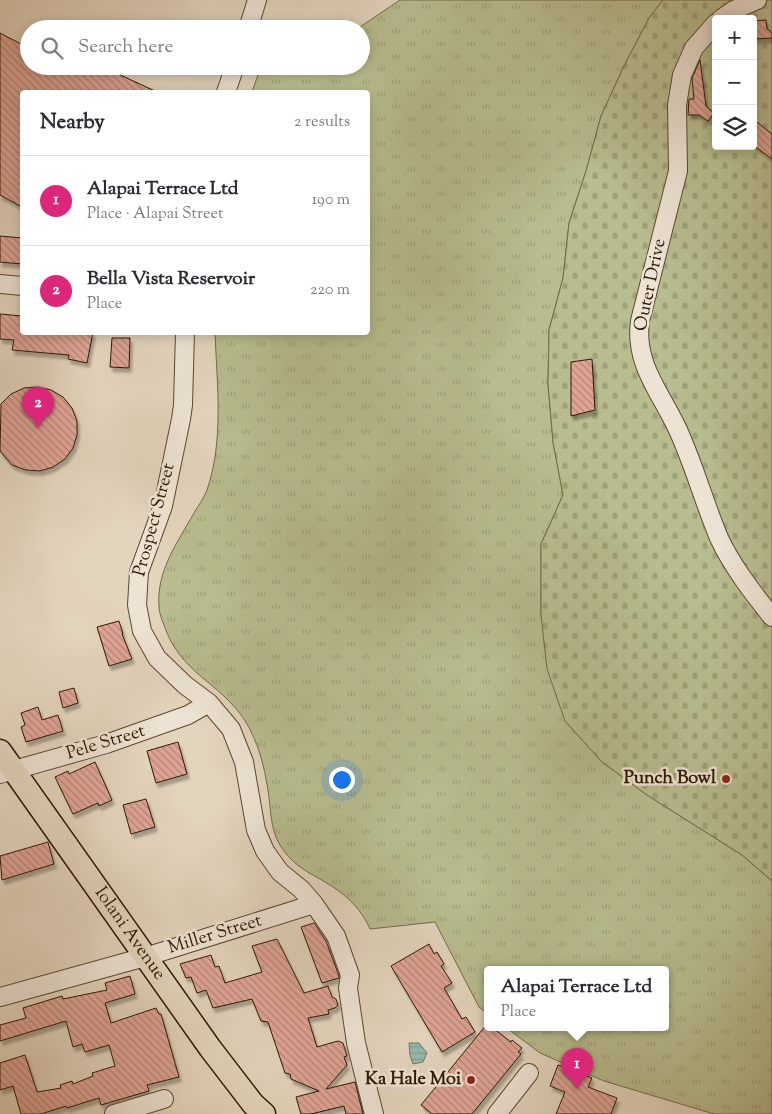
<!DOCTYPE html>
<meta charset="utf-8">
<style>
:root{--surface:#fff;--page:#f2f2f3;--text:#2b2b33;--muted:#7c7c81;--line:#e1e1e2;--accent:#db2777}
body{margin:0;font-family:"Sorts Mill Goudy",serif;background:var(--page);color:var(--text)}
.controls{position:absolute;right:15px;top:15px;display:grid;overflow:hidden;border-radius:5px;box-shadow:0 2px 12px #0003}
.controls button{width:45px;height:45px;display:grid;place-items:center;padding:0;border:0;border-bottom:1px solid var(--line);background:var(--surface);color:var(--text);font:25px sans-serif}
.you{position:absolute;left:341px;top:779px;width:18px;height:18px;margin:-12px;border:4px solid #fff;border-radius:50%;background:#1a73e8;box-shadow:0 0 0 8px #1a73e833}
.badge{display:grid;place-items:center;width:32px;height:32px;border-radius:50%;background:var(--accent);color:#fff;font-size:16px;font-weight:700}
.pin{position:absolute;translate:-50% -41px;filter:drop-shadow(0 1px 2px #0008)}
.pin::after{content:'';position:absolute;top:26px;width:18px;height:15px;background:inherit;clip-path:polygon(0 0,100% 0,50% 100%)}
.popup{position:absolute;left:484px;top:966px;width:185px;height:65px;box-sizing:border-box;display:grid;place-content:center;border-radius:5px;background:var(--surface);filter:drop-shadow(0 1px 4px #0005);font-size:16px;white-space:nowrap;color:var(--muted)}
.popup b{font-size:19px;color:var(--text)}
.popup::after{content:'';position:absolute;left:50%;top:100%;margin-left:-10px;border:10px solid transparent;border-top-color:var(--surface)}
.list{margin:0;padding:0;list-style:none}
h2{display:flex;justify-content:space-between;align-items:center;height:65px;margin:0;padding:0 20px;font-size:21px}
h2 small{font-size:16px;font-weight:400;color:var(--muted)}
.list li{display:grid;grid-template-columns:32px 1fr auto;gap:15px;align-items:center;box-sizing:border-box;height:90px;padding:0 20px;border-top:1px solid var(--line)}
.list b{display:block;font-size:19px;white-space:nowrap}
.list p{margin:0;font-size:16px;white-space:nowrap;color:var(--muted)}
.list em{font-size:16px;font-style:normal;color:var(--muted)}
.icon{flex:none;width:28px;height:28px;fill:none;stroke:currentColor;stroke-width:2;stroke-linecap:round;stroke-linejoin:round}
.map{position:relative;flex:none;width:772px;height:1114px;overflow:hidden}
.search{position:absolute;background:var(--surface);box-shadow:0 2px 12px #0003;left:20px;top:20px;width:350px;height:55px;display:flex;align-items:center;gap:12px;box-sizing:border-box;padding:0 18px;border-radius:28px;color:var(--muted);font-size:19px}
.panel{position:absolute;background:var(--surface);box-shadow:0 2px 12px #0003;left:20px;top:90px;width:350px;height:245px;border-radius:5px}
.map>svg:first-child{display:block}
.grass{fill:url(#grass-tufts);stroke:#736a48}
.cemetery{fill:url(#cemetery-stones);stroke:#736a48;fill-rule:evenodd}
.water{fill:url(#water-rules);stroke:#6c7966}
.building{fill:url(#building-back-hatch);stroke:#2e1901;filter:url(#shadow)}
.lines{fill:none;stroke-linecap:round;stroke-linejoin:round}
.minor-casing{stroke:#5b4830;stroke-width:20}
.major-casing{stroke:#2e1901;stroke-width:25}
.minor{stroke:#ede3d4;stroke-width:18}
.major{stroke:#e3d4bd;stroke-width:22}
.poi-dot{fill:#8f2418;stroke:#ede3d4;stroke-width:2}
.labels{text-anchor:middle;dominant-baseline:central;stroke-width:5;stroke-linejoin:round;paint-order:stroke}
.street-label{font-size:18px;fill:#2e1901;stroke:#ede3d4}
.poi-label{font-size:18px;font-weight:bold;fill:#2e1901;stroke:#ede3d4;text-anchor:end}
</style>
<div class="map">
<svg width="772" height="1114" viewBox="0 0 772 1114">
<defs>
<pattern id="grass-tufts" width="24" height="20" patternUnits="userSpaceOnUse" patternTransform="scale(1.25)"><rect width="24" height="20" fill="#b8bc8e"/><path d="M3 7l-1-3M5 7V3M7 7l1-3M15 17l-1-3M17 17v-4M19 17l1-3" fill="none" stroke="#9ea179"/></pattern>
<pattern id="cemetery-stones" width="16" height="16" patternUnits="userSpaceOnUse" patternTransform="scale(1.25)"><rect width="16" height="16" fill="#b8bc8e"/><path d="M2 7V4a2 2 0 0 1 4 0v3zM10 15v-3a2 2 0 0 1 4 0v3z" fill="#9ea179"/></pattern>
<pattern id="water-rules" width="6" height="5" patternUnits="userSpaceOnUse" patternTransform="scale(1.25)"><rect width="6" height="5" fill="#96b9aa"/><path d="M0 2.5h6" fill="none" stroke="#829e90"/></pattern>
<pattern id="building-back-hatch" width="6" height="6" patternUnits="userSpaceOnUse" patternTransform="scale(1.25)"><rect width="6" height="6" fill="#dfa495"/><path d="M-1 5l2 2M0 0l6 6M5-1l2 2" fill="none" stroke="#b58577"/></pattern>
<filter id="shadow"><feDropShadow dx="2.5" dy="4.5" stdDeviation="1" flood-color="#0004"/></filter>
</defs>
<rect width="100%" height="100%" fill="#e3d4bd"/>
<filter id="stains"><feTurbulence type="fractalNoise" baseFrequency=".004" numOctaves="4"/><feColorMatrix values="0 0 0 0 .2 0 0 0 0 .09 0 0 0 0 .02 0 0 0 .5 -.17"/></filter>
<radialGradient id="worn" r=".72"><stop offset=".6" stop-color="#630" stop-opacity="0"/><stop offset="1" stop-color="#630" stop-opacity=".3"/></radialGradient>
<path class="grass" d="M 400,0 L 663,0 L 649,18 L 624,66 L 601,116 L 586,171 L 569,223 L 563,278 L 549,330 L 548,384 L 553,442 L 563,495 L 541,544 L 541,615 L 565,721 L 602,762 L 647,795 L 742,855 L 772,881 L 772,1114 L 714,1114 L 604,1081 L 540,1053 L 507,1028 L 666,1028 L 666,970 L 488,970 L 488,1014 L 479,1007 L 435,922 L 370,929 C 362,911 350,898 333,887 C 312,873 295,869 280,845 C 270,829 271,809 268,790 C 264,765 258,741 244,719 C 219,682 180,673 164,625 C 162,620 159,613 159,607 C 156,572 177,543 194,513 C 198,506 204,498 207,490 C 224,440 217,385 215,333 L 368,332 L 368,92 L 252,92 L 259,72 L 276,66 L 361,66 L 361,29 L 357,29 Z"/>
<path class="cemetery" d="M 663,0 L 772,0 L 772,881 L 742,855 L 647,795 L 602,762 L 565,721 L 547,669 L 541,615 L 541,544 L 563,495 L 553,442 L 548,384 L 549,330 L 563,278 L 569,223 L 586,171 L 601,116 L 624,66 L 649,18 ZM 716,19 L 753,19 L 753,146 L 716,146 Z"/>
<path class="water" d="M 409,1043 L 419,1043 L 427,1053 L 423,1062 L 413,1064 L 410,1055 Z"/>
<path class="building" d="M 766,20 L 767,29 L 772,33 L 772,38 L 753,39 L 753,21 Z
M 29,30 L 29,66 L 101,66 L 157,92 L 22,92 L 22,207 L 0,195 L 0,33 L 21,44 Z
M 700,60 L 706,106 L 714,113 L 708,121 L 699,115 L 688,115 L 689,99 L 694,99 L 692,78 Z
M 753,119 L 772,134 L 772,159 L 753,145 Z
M 0,236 L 22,238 L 22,264 L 0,262 Z
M 0,314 L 22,316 L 22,332 L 93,332 L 87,363 L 68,359 L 69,355 L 12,350 L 14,340 L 0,339 Z
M 112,338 L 130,338 L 129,368 L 110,367 Z
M 592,359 L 595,410 L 571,416 L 571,362 Z
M 38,387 L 51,390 L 63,397 L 72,408 L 77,421 L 77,435 L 73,448 L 65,459 L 53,467 L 40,471 L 26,470 L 12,465 L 0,451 L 1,404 L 11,394 L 24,388 Z
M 119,621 L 123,634 L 122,634 L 132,659 L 109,666 L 97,627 Z
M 74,688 L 78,703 L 63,708 L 59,692 Z
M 38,707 L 42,720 L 58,715 L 63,731 L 26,742 L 21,727 L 25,725 L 21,713 Z
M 178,742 L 187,774 L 156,783 L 147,751 Z
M 95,762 L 112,800 L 99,806 L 98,803 L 73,814 L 55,777 L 68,771 L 69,774 Z
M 146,799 L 155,827 L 131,834 L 123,805 Z
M 48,842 L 54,864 L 2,880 L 0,856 Z
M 314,923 L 326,941 L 339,976 L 339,978 L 322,983 L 301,927 Z
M 277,939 L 304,993 L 328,986 L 332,997 L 336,999 L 338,1005 L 335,1008 L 328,1010 L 329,1014 L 308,1018 L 317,1047 L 338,1041 L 343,1043 L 347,1056 L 344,1057 L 347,1065 L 326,1089 L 355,1082 L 363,1114 L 346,1114 L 344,1106 L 311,1114 L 301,1114 L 296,1097 L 319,1091 L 291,1079 L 290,1074 L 285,1073 L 268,1022 L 261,1021 L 252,999 L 213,1008 L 206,990 L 197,993 L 191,977 L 186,978 L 180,964 L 211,955 L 215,967 L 219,966 L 225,983 L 262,972 L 252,946 Z
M 429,944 L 434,954 L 437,952 L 444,964 L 441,966 L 452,983 L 444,988 L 462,1019 L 466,1017 L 475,1032 L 442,1052 L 391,966 Z
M 130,976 L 135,994 L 105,1003 L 111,1023 L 156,1008 L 159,1014 L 161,1014 L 179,1077 L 147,1085 L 149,1091 L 101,1105 L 99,1098 L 67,1108 L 66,1106 L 41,1114 L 21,1114 L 13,1086 L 0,1090 L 0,1063 L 25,1055 L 37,1092 L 61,1088 L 60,1085 L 72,1081 L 73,1084 L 93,1076 L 92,1073 L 115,1066 L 109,1045 L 85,1052 L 82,1044 L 73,1047 L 66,1021 L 0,1041 L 0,1025 L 26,1018 L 23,1008 L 62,996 L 63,999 L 107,990 L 105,983 Z
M 487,1024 L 488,1028 L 493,1028 L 511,1042 L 512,1040 L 522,1048 L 518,1052 L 521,1054 L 472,1114 L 432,1114 L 421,1105 Z
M 558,1065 L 592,1078 L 588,1087 L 617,1098 L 611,1114 L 556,1114 L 565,1092 L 550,1086 Z"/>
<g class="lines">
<defs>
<path id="minor" d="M 721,19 L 734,10 L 757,0
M 716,23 L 694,48 L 682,75 L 677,105 L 678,171 L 640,321 C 634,364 661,393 678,430 C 694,465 704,502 719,538 C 732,566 753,593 772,617
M 248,29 L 257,0
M 226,92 L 235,66
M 0,284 L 22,286
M 185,332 L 183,405 L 181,419 L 163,506 L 139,572 L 137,605 L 142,631 L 157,658 L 185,685 L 209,703 L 231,729 L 244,762 L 256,830 L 265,851 L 280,872 L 301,889 L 314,904 L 336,936 L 350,975 L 348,988 L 356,1043 L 374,1114
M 0,774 L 106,744 L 188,715 L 209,703
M 0,997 L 145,957 L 314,904
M 114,1114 L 164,1099
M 497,1114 L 529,1073"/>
<g id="major">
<path id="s1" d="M 0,751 L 210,1048 L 253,1104 L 264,1114"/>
</g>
</defs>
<use href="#minor" class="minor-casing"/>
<use href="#major" class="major-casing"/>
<use href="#minor" class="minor"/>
<use href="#major" class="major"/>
</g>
<g class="poi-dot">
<circle cx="726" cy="779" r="5"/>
<circle cx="471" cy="1080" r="5"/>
</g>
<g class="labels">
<g class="street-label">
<text transform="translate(651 285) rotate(-78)">Outer Drive</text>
<text transform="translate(155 520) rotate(-75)">Prospect Street</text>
<text transform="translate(106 743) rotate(-17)">Pele Street</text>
<text stroke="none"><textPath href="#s1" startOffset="224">Iolani Avenue</textPath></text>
<text transform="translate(215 935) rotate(-17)">Miller Street</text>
</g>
<g class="poi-label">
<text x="716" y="779">Punch Bowl</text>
<text x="461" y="1080">Ka Hale Moi</text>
</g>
</g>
<rect width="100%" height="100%" filter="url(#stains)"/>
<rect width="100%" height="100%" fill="url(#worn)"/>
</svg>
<div class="controls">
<button>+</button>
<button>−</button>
<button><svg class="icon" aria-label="layers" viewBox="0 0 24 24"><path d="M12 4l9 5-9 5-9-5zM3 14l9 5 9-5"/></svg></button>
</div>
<div class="you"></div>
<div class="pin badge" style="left:577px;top:1089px">1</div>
<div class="popup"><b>Alapai Terrace Ltd</b>Place</div>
<div class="pin badge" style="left:38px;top:428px">2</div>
<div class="search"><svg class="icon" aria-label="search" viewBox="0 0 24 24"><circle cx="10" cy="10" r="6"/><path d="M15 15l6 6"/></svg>Search here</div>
<section class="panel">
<h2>Nearby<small>2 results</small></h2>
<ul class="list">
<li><span class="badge">1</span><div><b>Alapai Terrace Ltd</b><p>Place · Alapai Street</p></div><em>190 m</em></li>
<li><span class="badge">2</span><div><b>Bella Vista Reservoir</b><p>Place</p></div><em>220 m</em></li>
</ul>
</section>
</div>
